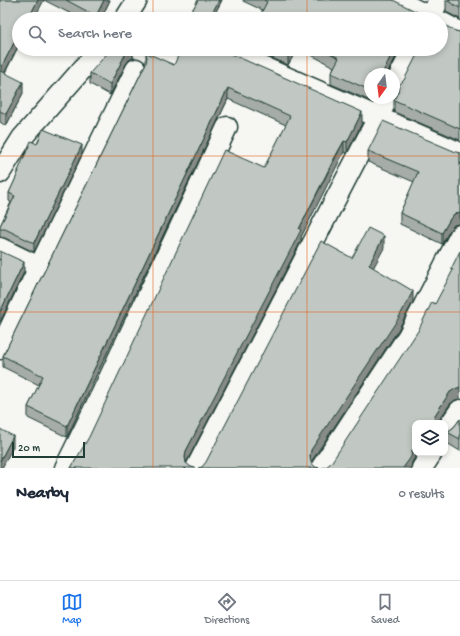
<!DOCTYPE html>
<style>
:root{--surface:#fff;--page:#f2f2f3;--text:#1f2937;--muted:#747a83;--line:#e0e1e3;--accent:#1a73e8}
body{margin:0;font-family:"Gochi Hand",sans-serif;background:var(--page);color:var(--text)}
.controls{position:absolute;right:12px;bottom:12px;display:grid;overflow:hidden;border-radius:8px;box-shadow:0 2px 6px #0003}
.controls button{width:36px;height:36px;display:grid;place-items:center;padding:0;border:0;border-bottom:1px solid var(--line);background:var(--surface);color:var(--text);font:20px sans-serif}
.compass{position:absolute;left:364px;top:68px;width:36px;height:36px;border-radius:50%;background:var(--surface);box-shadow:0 2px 6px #0003;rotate:194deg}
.scale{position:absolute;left:12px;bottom:10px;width:73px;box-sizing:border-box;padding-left:4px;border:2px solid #1f3d34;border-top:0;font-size:11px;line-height:14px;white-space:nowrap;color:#1f3d34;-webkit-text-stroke:3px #f6f6f2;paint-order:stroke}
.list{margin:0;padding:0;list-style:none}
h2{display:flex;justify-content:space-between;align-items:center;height:52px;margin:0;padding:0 16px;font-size:17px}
h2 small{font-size:13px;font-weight:400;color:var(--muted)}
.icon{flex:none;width:22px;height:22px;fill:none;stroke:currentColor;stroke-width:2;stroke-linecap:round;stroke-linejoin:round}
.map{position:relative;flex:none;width:460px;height:468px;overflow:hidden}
.search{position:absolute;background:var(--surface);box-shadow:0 2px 6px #0003;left:12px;right:12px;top:12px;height:44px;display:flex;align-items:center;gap:10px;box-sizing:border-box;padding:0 14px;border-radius:22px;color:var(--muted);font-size:15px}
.sheet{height:112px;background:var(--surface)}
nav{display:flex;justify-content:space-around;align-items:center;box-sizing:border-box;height:56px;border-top:1px solid var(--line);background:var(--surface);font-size:11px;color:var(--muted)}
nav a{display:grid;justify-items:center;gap:2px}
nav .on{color:var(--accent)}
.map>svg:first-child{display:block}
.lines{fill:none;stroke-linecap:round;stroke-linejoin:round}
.street-casing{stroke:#1f3d34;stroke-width:23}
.street{stroke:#f6f6f2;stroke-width:20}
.wall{fill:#a6aca8;stroke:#1f3d34}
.shaded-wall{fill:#878c88;stroke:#1f3d34}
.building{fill:#c1c8c3;stroke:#1f3d34}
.grid{fill:none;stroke:#e8590c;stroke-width:1;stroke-opacity:0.55}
</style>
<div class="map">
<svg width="460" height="468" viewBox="0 0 460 468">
<rect width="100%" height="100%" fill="#f6f6f2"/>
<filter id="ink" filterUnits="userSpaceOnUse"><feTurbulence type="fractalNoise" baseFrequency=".025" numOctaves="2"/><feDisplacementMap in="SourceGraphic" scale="8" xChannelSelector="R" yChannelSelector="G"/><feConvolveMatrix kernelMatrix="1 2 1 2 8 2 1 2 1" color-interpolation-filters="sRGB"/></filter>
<g filter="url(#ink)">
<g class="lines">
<defs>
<path id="street" d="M 396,0 L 434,19
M 125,19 L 137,0
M 429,19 L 439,0
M 441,22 L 460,32
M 222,49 L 460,153
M 394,86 L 413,49
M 0,173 L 22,138 L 100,49
M 0,248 L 39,267
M 0,349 L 39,267 L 136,69
M 445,432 L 460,410
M 65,468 L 102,393 L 227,127
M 196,468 L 388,98
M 321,468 L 408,336 L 460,235
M 422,468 L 432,453"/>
</defs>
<use href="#street" class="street-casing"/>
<use href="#street" class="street"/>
</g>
<path class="wall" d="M 0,0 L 110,0 L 101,19 L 81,19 L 44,0 L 19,19 L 19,45 L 5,73 L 23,93 L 6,126 L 0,122 Z
M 198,0 L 222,0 L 212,19 L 195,19 L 192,17 L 192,11 Z
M 243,0 L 393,0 L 262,10 L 243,1 Z
M 446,0 L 460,0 L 460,19 L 446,12 Z
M 455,31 L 460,32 L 460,140 L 394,112 L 394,100 L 404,80 Z
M 133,49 L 133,58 L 129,60 L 126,64 L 110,95 L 90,84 L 90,73 Z
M 251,49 L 297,49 L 288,65 Z
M 300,49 L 400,49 L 387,74 L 370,74 L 370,98 L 375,98 L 373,102 L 331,84 L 331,73 L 334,67 Z
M 146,54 L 174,65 L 362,123 L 347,153 L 344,152 L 335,168 L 301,237 L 301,241 L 186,462 L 71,468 L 264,168 L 286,125 L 228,99 L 67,437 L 28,418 L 28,407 L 39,385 L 3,367 L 3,356 L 146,63 Z
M 37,144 L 82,154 L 34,252 L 5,238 L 0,237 L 0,226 L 11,202 L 9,201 L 9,193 L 18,174 L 18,171 Z
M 368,151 L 460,153 L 460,224 L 454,225 L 450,230 L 442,244 L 400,224 L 400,213 L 414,182 L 368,162 Z
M 460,419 L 460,451 L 447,443 L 447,432 L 454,427 Z"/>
<path class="shaded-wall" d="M 38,0 L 44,0 L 34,19 L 28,19 Z
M 104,0 L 110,0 L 101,19 L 96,19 L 96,16 Z
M 219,0 L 222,0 L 212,19 L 209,19 Z
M 19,33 L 19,45 L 2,77 L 2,66 Z
M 129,49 L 133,49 L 133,58 L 129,60 L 126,64 L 110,95 L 110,84 L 126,53 Z
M 291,49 L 297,49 L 288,65 L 288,54 Z
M 394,49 L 400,49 L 387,74 L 383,74 L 384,70 Z
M 23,82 L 23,93 L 6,126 L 6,114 Z
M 228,88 L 228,99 L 67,437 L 67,426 Z
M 362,112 L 362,123 L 347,153 L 347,142 Z
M 344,141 L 344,152 L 301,237 L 301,241 L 186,463 L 185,457 L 186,451 Z
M 82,145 L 82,154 L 34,252 L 34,243 Z
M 460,212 L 460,224 L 454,225 L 450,230 L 442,244 L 442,233 L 450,219 L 454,214 Z
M 384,236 L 384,248 L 369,276 L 369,265 Z
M 24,262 L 24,272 L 0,322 L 0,312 Z
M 413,291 L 413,302 L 398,330 L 311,462 L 310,468 L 310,456 L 311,450 Z
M 460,387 L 460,399 L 455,400 L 450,404 L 437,423 L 434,423 L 434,420 L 435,415 L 450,392 L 455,389 Z
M 13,436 L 13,447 L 2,468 L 0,468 L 0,461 Z
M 415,447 L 415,453 L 418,453 L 412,462 L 411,468 L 403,468 Z"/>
<path class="building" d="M 0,0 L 38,0 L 28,19 L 19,19 L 19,33 L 2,66 L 0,65 Z
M 66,0 L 104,0 L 96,16 Z
M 198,0 L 219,0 L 209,19 L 207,19 L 192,11 Z
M 264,0 L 393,0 L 419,13 L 424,18 L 433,19 L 258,19 L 267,2 Z
M 446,0 L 460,0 L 460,8 Z
M 441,23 L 455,31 L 460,32 L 460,129 L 394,100 L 398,92 L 399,85 L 404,80 L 420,49 L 441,49 Z
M 111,49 L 129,49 L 126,53 L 110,84 L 90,73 Z
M 181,49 L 220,49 L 362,112 L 347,142 L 344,141 L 335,157 L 299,229 L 301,230 L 186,451 L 185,457 L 186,463 L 191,467 L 196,468 L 71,468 L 89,437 L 224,150 L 264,168 L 290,116 L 228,88 L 67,426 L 28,407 L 43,376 L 3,356 L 146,63 L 147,57 L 146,54 L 147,53 L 174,65 Z
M 276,49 L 291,49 L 288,54 Z
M 322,49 L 394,49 L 384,70 L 383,74 L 370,74 L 370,90 L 331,73 L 339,58 Z
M 1,71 L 23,82 L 6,114 L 0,111 L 0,72 Z
M 383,121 L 456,152 L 460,153 L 460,212 L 454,214 L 450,219 L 442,233 L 400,213 L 418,172 L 368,151 Z
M 43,129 L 82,145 L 34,243 L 5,229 L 0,229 L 0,226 L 15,196 L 9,193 L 19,171 L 18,171 L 31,141 L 37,144 Z
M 368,228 L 384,236 L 369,265 L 413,291 L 398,319 L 311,450 L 310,456 L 311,462 L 315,467 L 320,468 L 198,468 L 202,467 L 206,462 L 321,241 L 352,258 Z
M 0,251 L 24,262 L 0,312 Z
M 460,251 L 460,387 L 455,389 L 450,392 L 435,415 L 434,420 L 434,423 L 415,423 L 415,447 L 412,450 L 411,457 L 403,468 L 322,468 L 326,467 L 331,463 L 418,331 L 432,302 L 435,304 L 453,270 L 451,269 Z
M 460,419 L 460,439 L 447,432 L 454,427 Z
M 0,429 L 13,436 L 0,461 Z"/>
</g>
<path class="grid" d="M 153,0 L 153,19M 307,0 L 307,19M 153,49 L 153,468M 307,49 L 307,468M 0,156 L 460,156M 0,312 L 460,312"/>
</svg>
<div class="controls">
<button><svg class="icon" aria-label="layers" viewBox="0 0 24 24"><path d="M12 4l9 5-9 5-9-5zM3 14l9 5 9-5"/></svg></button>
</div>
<svg class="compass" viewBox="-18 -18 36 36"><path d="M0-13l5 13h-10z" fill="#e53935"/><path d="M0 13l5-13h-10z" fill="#747a83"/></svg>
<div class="scale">20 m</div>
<div class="search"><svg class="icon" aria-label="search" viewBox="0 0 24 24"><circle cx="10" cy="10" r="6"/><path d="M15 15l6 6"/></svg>Search here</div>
</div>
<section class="sheet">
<h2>Nearby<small>0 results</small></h2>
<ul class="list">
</ul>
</section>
<nav>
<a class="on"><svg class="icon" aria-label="map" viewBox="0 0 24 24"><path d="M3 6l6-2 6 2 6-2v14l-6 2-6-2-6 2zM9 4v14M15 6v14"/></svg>Map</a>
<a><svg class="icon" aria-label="directions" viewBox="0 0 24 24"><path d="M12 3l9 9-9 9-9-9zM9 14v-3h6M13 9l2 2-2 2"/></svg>Directions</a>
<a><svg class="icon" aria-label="saved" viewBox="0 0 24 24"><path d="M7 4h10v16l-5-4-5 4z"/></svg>Saved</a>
</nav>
